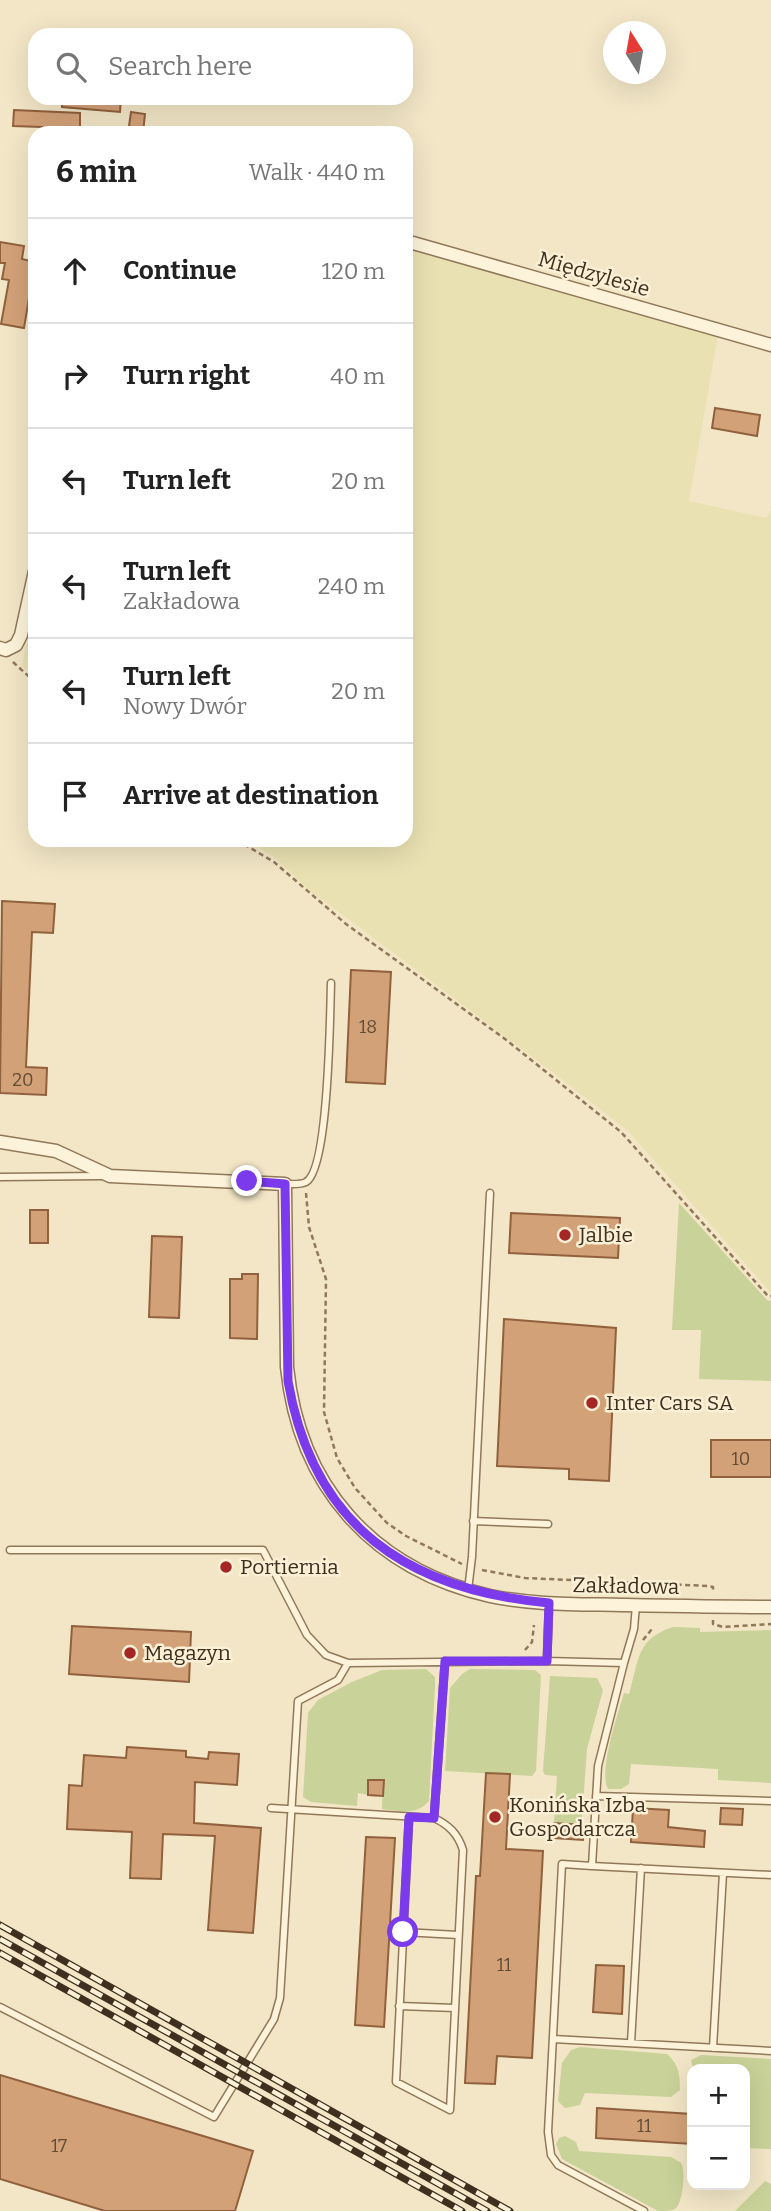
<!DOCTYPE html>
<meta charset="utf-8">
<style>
:root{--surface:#fff;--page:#f6f6f6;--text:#222;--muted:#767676;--line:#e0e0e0}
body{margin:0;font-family:Bitter,serif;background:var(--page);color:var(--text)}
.controls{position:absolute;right:21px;bottom:21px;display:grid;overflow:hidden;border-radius:14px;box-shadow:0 7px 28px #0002}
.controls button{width:63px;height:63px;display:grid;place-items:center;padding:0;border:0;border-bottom:2px solid var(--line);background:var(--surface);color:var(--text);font:35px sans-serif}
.compass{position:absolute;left:603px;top:21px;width:63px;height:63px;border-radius:50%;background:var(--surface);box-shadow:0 7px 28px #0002;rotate:349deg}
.stop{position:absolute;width:21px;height:21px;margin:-16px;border:5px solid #7c3aed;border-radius:50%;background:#fff}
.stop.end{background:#7c3aed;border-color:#fff;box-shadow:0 2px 7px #0008}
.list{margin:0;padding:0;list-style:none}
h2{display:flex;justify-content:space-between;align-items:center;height:91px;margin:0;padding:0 28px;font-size:30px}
h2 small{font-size:23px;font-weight:400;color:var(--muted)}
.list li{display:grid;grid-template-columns:46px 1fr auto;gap:21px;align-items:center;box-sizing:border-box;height:105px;padding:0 28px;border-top:2px solid var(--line)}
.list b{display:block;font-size:26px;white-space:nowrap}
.list p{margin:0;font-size:23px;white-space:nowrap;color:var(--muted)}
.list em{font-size:23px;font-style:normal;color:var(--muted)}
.icon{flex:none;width:38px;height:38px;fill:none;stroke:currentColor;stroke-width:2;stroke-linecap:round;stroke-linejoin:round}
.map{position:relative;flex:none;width:771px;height:2211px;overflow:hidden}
.search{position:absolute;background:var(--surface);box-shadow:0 7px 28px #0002;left:28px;top:28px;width:385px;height:77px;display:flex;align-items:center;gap:18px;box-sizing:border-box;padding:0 24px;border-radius:21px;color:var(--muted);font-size:26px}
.panel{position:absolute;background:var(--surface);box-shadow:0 7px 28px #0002;left:28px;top:126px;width:385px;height:721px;border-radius:21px}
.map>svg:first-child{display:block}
.farmland{fill:#e9e1b2}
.green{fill:#c9d298}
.building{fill:#d3a178;stroke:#91613d;stroke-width:2}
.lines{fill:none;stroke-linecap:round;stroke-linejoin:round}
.service-casing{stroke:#907859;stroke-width:9}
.minor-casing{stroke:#907859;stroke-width:15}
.path{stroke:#907859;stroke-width:2.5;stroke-dasharray:5 3.5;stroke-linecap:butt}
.service{stroke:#fcf3da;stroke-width:6}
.minor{stroke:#fcf3da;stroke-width:12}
.rail-casing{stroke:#3e2f1e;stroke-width:7}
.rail{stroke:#f9f0d6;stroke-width:4.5;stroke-dasharray:13;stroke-linecap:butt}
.route{stroke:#7c3aed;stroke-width:9}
.poi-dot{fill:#a42724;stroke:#f9f0d6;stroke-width:2.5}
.labels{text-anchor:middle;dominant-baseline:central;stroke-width:5;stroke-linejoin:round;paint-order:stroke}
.number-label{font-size:18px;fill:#634c34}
.street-label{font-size:21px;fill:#3e2f1e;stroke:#f9f0d6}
.poi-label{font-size:21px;fill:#3e2f1e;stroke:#f9f0d6;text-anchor:start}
</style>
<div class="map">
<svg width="771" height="2211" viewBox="0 0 771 2211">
<rect width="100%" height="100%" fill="#f2e6c6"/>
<path class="farmland" d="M 406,246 L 718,335 L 689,501 L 766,518 L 771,510 L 771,1293 L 629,1132 L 559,1077 L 308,889 L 275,858 L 246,840 L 406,840 Z
M 35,599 L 35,677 L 22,666 Z"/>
<path class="green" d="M 679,1203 L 767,1300 L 771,1301 L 771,1381 L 699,1379 L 701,1330 L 672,1330 Z
M 673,1627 L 700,1628 L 700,1632 L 771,1630 L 771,1783 L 718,1780 L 718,1769 L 631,1764 L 629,1784 L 621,1789 L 608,1789 C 598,1772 618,1714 624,1693 L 629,1694 C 639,1660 636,1639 673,1627 Z
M 426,1669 L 435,1677 L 435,1686 L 429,1801 C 416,1816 400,1811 382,1809 L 383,1780 L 369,1780 L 368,1795 L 358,1793 L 357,1806 L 311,1802 L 303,1797 L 308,1713 L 318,1700 L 352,1682 L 382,1670 Z
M 470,1669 L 535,1670 L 541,1675 L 536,1771 L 532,1776 L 445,1771 L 450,1688 L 462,1674 Z
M 550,1676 L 597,1678 L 603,1690 L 587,1749 L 582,1817 L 584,1825 L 554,1823 L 557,1776 L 545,1775 L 543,1771 Z
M 580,2047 L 667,2054 C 679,2065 680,2074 680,2090 L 671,2097 L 585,2093 L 580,2105 L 565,2108 L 558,2101 L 562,2063 L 571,2050 Z
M 701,2055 L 771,2059 L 771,2149 L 745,2148 L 745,2069 L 693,2069 L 691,2060 Z
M 565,2136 L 576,2142 L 579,2151 L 671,2157 C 673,2158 680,2162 681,2163 C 686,2171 683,2203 675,2209 C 671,2211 664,2211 658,2211 L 562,2159 L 556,2144 L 559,2138 Z
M 765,2181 L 771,2184 L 771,2211 L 735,2211 Z"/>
<path class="building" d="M 62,98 L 121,98 L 120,112 L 62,107 Z
M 14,110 L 80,113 L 80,130 L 73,130 L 73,133 L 56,133 L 42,132 L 42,127 L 13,126 Z
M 131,112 L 145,114 L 143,133 L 128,133 Z
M 0,242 L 24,246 L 22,259 L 35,262 L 24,328 L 1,324 L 9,280 L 2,279 L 5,263 L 0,263 Z
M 715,408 L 760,415 L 757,436 L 712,428 Z
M 2,901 L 55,904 L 53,933 L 32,932 L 26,1067 L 47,1068 L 46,1095 L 0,1093 Z
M 351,970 L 391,972 L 385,1084 L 346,1082 Z
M 30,1210 L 48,1210 L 48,1243 L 30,1243 Z
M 511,1213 L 620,1218 L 618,1258 L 509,1253 Z
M 152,1236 L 182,1237 L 179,1318 L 149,1317 Z
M 242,1274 L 258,1274 L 257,1339 L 230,1338 L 230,1279 L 242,1279 Z
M 504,1319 L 616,1328 L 609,1481 L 569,1479 L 569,1469 L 497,1466 Z
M 711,1440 L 771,1440 L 771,1477 L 711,1477 Z
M 72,1626 L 191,1632 L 189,1682 L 69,1674 Z
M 127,1747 L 186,1751 L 186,1757 L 208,1759 L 209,1752 L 239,1754 L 237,1785 L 195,1782 L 194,1823 L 261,1828 L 253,1933 L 208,1930 L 215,1836 L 163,1834 L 161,1879 L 130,1878 L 132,1832 L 67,1829 L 69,1785 L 82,1786 L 84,1755 L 126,1758 Z
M 486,1773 L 510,1774 L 506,1849 L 543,1851 L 532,2058 L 497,2056 L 495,2084 L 465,2083 L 476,1876 L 480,1876 Z
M 368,1780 L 384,1780 L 383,1796 L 368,1795 Z
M 633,1808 L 669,1810 L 668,1827 L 705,1831 L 704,1847 L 631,1842 Z
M 721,1808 L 743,1809 L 742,1825 L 720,1824 Z
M 554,1823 L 584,1825 L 583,1840 L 554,1838 Z
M 366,1837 L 395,1838 L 384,2027 L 355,2025 Z
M 596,1965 L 624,1966 L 622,2014 L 593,2012 Z
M 0,2075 L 253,2151 L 235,2211 L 105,2211 L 0,2179 Z
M 597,2108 L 692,2114 L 692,2144 L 596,2138 Z"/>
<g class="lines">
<defs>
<path id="service" d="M 0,1177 L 101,1176
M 285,1184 C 291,1184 301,1185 306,1182 C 329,1169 330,1013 331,983
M 473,1521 L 548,1524
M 10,1550 L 263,1550 L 307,1635 L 326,1655 L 348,1663 L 547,1661
M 468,1590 L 472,1557 L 490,1193
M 549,1604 L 547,1661 L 624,1663 L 634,1629 L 636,1605
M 624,1663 L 598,1766 L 592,1866 L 562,1864 L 548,2132 L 551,2155 L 558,2165 L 644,2211
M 596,1796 L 771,1801
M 271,1808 L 434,1818 L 445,1661
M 409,1817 L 396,2082 L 450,2110 L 463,1850 C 458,1834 449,1825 434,1818
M 592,1866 L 771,1875
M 403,1932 L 458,1935
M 399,2006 L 455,2008
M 0,2007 L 214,2117 L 274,2019 L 280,1998 L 298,1701 L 338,1680 L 348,1663
M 553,2039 L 771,2051
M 631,2043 L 641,1868
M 713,2048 L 723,1873"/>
<path id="minor" d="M 406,241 L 771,345
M 0,648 L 6,650 L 16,645 L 21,635 L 35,571
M 0,1142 L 56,1151 L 110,1176 L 285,1184 L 287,1367 C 299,1486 372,1569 490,1596 C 533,1605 578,1604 622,1605 C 672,1606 721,1607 771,1607"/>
</defs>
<use href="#service" class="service-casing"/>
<use href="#minor" class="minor-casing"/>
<path class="path" d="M 13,662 L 35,682
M 237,840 L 274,862 L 346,924 L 505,1039 L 621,1132 L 768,1296 L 771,1296
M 306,1193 L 309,1227 L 326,1279 L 324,1412 L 337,1458 L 355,1488 L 387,1523 L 406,1536 L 462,1564
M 482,1570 L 525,1578 L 708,1586 L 713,1587 L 713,1593
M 713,1620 L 713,1624 L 723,1627 L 771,1624
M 643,1640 L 652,1629
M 525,1650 L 532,1642 L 534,1625"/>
<use href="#service" class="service"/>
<use href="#minor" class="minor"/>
<defs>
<path id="rail" d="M 0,1925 L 510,2211
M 0,1939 L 487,2211
M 0,1953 L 462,2211"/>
</defs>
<use href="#rail" class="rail-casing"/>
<use href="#rail" class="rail"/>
</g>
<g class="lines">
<path class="route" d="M 247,1181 L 285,1184 L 288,1381 C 313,1527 408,1590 549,1603 L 547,1661 L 445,1661 L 434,1818 L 409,1817 L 403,1932"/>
</g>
<g class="poi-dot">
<circle cx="565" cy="1235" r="7"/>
<circle cx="592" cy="1403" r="7"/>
<circle cx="226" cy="1567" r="7"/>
<circle cx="130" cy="1653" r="7"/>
<circle cx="495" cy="1817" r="7"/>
</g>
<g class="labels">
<g class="number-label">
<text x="368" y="1027">18</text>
<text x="23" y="1080">20</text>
<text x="741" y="1459">10</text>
<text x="504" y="1965">11</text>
<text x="644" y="2126">11</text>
<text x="59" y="2146">17</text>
</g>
<g class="street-label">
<text transform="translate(594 274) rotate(16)">Międzylesie</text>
<text transform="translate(626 1586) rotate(1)">Zakładowa</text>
</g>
<g class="poi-label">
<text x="579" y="1235">Jalbie</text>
<text x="606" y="1403">Inter Cars SA</text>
<text x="240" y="1567">Portiernia</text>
<text x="144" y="1653">Magazyn</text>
<text x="509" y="1805">Konińska Izba<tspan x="509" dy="24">Gospodarcza</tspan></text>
</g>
</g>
</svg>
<div class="controls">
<button>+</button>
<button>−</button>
</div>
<svg class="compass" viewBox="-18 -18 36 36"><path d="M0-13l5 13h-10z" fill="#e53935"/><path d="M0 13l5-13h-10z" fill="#767676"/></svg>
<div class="stop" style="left:403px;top:1932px"></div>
<div class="stop end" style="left:247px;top:1181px"></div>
<div class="search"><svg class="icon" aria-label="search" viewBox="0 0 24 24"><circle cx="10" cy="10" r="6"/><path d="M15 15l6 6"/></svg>Search here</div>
<section class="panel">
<h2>6 min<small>Walk · 440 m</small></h2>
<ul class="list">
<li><svg class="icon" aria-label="ahead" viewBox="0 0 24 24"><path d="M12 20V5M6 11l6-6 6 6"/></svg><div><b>Continue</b></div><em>120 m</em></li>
<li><svg class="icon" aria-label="right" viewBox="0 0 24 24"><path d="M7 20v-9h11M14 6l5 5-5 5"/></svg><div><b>Turn right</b></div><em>40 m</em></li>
<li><svg class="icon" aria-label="left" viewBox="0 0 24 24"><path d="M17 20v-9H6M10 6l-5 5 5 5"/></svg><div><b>Turn left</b></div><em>20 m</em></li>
<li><svg class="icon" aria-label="left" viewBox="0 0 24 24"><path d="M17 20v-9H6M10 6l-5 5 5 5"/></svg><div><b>Turn left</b><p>Zakładowa</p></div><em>240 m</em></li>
<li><svg class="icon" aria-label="left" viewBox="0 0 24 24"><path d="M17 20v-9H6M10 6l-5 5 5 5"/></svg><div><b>Turn left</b><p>Nowy Dwór</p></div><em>20 m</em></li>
<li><svg class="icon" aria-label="arrive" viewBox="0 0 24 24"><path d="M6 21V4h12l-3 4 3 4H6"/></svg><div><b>Arrive at destination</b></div></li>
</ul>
</section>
</div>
